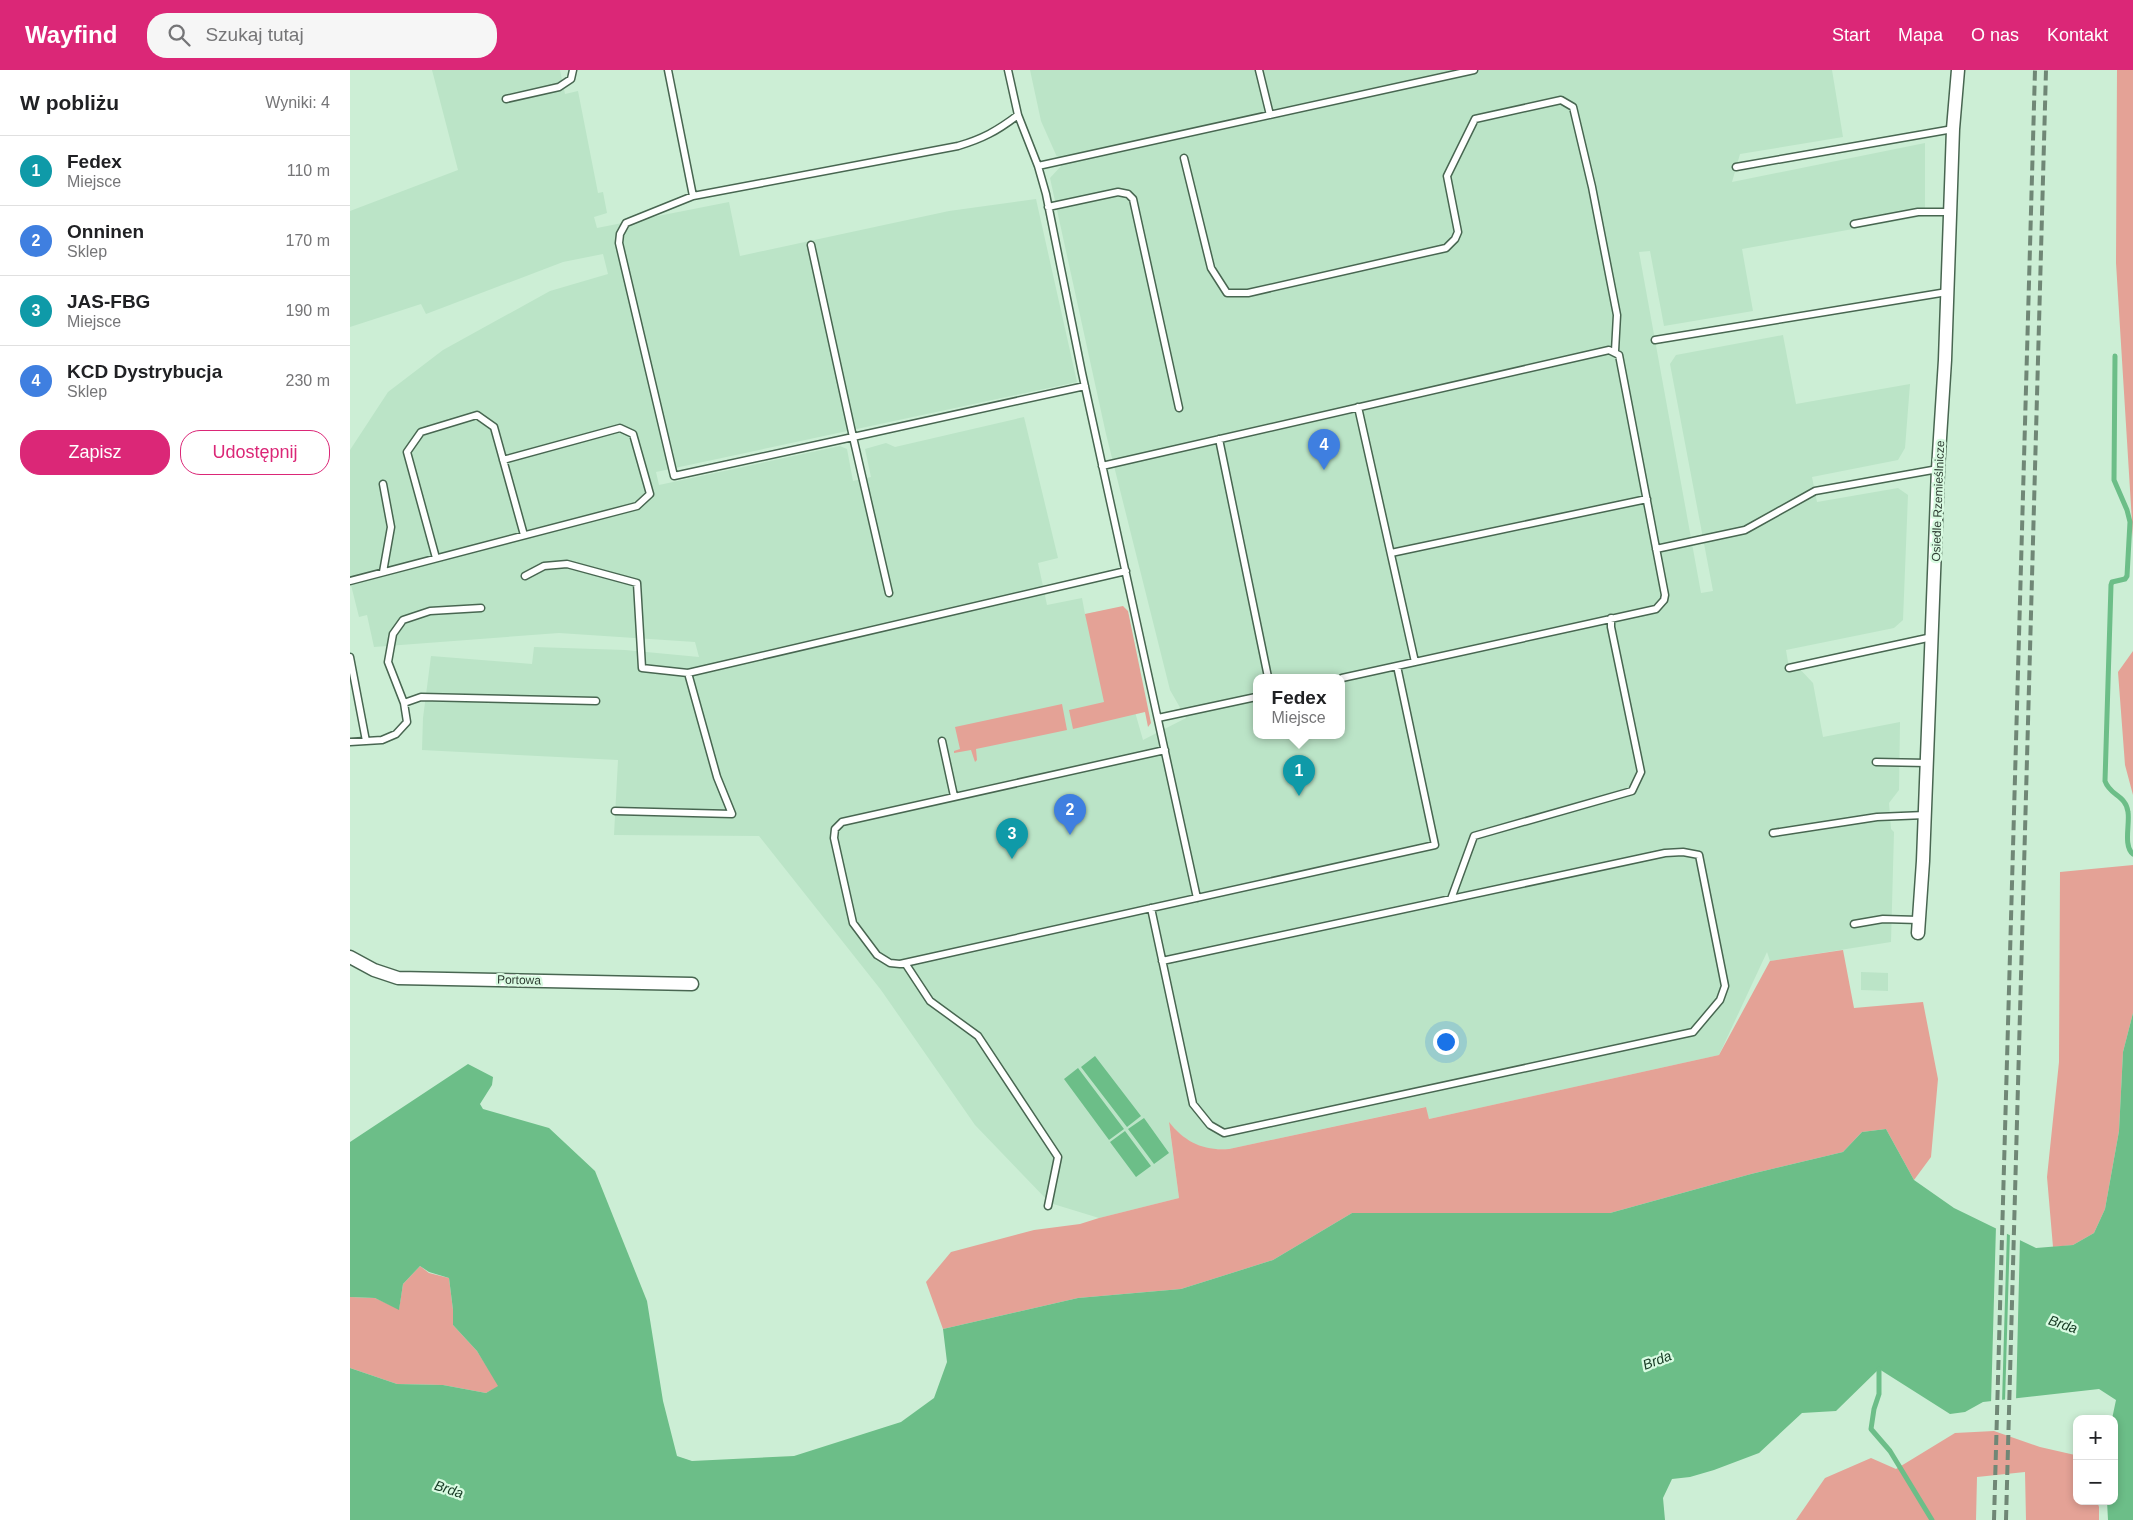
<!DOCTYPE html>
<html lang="pl">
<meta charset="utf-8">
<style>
:root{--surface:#fff;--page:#f6f6f6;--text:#202124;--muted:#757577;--line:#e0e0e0;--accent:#db2777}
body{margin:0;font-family:Arial,sans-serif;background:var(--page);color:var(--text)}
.controls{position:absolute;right:15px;bottom:15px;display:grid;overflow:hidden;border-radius:10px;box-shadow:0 2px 8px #0003}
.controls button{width:45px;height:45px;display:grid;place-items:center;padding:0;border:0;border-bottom:1px solid var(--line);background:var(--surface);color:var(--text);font:25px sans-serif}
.you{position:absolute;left:1095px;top:971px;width:18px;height:18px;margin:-12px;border:4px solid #fff;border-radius:50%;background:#1a73e8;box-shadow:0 0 0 8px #1a73e833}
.badge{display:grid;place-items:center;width:32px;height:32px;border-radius:50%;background:var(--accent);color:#fff;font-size:16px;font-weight:700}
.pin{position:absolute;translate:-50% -41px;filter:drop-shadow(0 1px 2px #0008)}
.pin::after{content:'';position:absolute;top:26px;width:18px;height:15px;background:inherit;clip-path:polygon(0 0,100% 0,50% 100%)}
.popup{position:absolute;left:903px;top:604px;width:92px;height:65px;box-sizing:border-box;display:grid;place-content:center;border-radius:10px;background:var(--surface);filter:drop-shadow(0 1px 4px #0005);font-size:16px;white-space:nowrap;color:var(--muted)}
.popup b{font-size:19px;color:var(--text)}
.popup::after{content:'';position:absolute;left:50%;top:100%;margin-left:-10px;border:10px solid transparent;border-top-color:var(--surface)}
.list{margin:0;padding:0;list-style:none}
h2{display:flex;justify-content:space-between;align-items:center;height:65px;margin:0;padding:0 20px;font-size:21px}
h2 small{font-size:16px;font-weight:400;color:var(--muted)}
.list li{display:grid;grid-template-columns:32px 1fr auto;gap:15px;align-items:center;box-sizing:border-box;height:70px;padding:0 20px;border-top:1px solid var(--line)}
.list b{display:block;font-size:19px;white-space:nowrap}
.list p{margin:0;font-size:16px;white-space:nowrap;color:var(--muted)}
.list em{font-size:16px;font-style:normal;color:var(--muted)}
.actions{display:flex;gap:10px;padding:15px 20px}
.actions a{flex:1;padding:11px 0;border:1px solid var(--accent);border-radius:20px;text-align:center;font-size:18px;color:var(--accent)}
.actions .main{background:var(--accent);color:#fff}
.icon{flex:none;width:28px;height:28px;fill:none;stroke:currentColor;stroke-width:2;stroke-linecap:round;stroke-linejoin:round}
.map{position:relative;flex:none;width:1783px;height:1450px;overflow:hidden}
header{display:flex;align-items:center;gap:30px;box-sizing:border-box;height:70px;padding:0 25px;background:var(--accent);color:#fff}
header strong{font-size:24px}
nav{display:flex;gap:28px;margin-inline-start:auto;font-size:18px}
.search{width:350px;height:45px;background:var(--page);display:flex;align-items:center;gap:12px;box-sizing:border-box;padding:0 18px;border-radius:20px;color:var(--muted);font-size:19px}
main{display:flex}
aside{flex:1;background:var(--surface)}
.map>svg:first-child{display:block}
.built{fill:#bbe4c7;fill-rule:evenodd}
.green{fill:#e4a296}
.water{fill:#6cbe88}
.pier{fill:#cceed5}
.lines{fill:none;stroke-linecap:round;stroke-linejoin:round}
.stream{stroke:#6cbe88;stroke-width:5}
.lane-casing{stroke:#486651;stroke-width:9}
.street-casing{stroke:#486651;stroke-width:15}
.lane{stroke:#fff;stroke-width:6}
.street{stroke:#fff;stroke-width:12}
.rail{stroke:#708776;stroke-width:4;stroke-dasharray:10 5;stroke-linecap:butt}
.labels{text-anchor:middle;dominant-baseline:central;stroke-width:4.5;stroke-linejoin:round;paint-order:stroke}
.street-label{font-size:12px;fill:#2f3d33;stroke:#d9fbe2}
.water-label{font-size:14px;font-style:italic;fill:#173a24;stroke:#d9fbe2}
</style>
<header>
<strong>Wayfind</strong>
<div class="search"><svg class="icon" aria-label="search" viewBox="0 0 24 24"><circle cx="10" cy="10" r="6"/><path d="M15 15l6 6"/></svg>Szukaj tutaj</div>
<nav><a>Start</a><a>Mapa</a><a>O nas</a><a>Kontakt</a></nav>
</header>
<main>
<aside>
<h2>W pobliżu<small>Wyniki: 4</small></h2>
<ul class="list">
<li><span class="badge" style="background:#0f9aa8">1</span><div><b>Fedex</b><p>Miejsce</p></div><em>110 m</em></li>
<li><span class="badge" style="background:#3f7fe0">2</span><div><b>Onninen</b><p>Sklep</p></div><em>170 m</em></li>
<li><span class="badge" style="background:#0f9aa8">3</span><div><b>JAS-FBG</b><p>Miejsce</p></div><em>190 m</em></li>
<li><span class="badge" style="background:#3f7fe0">4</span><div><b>KCD Dystrybucja</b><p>Sklep</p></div><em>230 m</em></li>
</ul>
<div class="actions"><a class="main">Zapisz</a><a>Udostępnij</a></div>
</aside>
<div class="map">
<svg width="1783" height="1450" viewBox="0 0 1783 1450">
<rect width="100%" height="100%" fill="#cceed5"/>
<path class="built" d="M 82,0 L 210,0 L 215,24 L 228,21 L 248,123 L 253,122 L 257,143 L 244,147 L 247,158 L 379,132 L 390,186 L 599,141 L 686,129 L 727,312 L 306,402 L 309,415 L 490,376 L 497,379 L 503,411 L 521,407 L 515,379 L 536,373 L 545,377 L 674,347 L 708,488 L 688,493 L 697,535 L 732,528 L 735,544 L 767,538 L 785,642 L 793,670 L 836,648 L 820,620 L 756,364 L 700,108 L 711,96 L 691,51 L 680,0 L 1482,0 L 1493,67 L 1390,84 L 1382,112 L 1575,73 L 1575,146 L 1392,179 L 1403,241 L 1314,256 L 1300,181 L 1289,182 L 1351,523 L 1363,521 L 1320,294 L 1326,285 L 1433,265 L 1446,334 L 1560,314 L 1555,378 L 1548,390 L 1462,407 L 1467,432 L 1548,418 L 1558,425 L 1553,550 L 1544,558 L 1436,580 L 1439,598 L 1447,596 L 1463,613 L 1473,667 L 1550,652 L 1549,720 L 1539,733 L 1541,759 L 1544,762 L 1541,872 L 1420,891 L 1417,882 L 1369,985 L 1079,1049 L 1075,1037 L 879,1079 L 856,1079 L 844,1074 L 834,1068 L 819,1053 L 829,1128 L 749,1148 L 700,1133 L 625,1055 L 531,920 L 409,766 L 264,765 L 268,690 L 72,680 L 73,648 L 81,586 L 182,594 L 184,577 L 275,580 L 349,587 L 345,572 L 209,563 L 24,577 L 17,545 L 9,547 L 0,511 L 0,380 L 38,322 L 93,280 L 200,221 L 258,204 L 253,184 L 213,192 L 76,244 L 71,234 L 0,257 L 0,141 L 108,100 ZM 906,607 L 992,607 L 992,665 L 906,665 Z
M 1511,902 L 1538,903 L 1538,921 L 1511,920 Z"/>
<path class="green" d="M 1767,0 L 1783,0 L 1783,468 L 1766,193 Z
M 773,536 L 778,541 L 801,653 L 798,657 L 795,642 L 723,659 L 719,640 L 754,632 L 735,544 Z
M 1783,581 L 1783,725 L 1775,695 L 1768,602 Z
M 712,634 L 717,660 L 626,679 L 627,690 L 625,692 L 621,680 L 604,683 L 604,681 L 610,679 L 605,657 Z
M 1783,795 L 1783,943 L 1773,982 L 1769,1061 L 1755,1139 L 1744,1163 L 1723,1175 L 1703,1177 L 1697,1107 L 1709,992 L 1710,802 Z
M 1493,880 L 1504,938 L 1573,932 L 1588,1009 L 1581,1087 L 1564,1110 L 1536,1059 L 1512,1062 L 1493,1082 L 1401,1104 L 1260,1143 L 1002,1143 L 923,1190 L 831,1219 L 728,1228 L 593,1259 L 576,1212 L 601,1182 L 684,1160 L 730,1154 L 749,1148 L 829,1128 L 819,1052 C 835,1072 853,1081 879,1079 L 1076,1037 L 1079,1049 L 1369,985 L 1420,891 Z
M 70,1196 L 79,1203 L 99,1208 L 103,1240 L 103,1255 L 127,1281 L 149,1316 L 136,1323 L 93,1315 L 47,1314 L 0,1298 L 0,1227 L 25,1228 L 49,1239 L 53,1214 Z
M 1644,1361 L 1690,1377 L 1725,1385 L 1727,1431 L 1747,1431 L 1749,1437 L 1749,1450 L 1676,1450 L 1675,1402 L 1627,1407 L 1626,1450 L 1446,1450 L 1475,1408 L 1521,1388 L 1546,1399 L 1605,1363 Z"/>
<path class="water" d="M 1783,943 L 1783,1450 L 1758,1450 L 1757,1431 L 1764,1431 L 1764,1349 L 1762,1349 L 1766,1330 L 1749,1319 L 1633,1332 L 1615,1342 L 1600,1344 L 1529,1299 L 1486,1341 L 1452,1343 L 1409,1383 L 1364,1400 L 1340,1407 L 1322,1409 L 1313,1428 L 1315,1450 L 0,1450 L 0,1298 L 47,1314 L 93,1315 L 136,1323 L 148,1316 L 127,1281 L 103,1255 L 103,1240 L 99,1208 L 79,1202 L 70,1196 L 53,1214 L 49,1240 L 25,1228 L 0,1227 L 0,1072 L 118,994 L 143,1007 L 142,1015 L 130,1034 L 133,1039 L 199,1058 L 245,1101 L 297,1231 L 313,1331 L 327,1386 L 342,1391 L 444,1386 L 551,1352 L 584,1328 L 597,1292 L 593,1259 L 728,1228 L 831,1219 L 923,1190 L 1002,1143 L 1260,1143 L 1401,1104 L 1493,1082 L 1512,1062 L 1536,1059 L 1564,1110 L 1604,1138 L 1686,1178 L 1723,1175 L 1744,1163 L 1755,1139 L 1769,1061 L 1773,982 Z
M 745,986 L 791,1046 L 777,1057 L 731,997 Z
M 728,998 L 774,1059 L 759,1070 L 714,1009 Z
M 794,1048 L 819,1083 L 804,1094 L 778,1059 Z
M 775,1061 L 801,1096 L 786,1107 L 760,1072 Z"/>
<path class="pier" d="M 1646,1156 L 1657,1161 L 1652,1333 L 1641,1334 Z
M 1660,1162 L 1670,1168 L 1666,1331 L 1655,1332 Z"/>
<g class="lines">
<path class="stream" d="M 1765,286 L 1764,410 L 1777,440 L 1780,452 L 1777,506 L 1775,509 L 1762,512 L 1761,515 L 1755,711 C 1760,726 1776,725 1778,742 C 1780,754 1773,776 1783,784
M 1529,1299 L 1529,1324 L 1524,1339 L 1521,1359 L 1540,1381 L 1582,1450"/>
<defs>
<path id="lane" d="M 318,0 L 343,126 L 608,76 C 632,69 647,61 668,45
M 658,0 L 668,45 L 688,96 L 696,124 L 732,303 L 847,828
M 909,0 L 920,45
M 156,29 L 209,17 L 221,9 L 223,0
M 834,88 L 861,198 L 877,223 L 898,223 L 1096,178 L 1105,169 L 1108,162 L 1097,106 L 1125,49 L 1211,30 L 1223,37 L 1242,117 L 1267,245 L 1265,281
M 688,96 L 1124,0
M 1386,97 L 1603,59
M 343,126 L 276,153 L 270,164 L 269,173 L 324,406 L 503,367 L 539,523
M 698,137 L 768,122 L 778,124 L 783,129 L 829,338
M 1504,154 L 1568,142 L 1600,142
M 461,175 L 503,367 L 735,316
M 1305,270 L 1597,222
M 1008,337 L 1065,592
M 869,369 L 918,607
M 752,396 L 1259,280 L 1269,285 L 1315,525 L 1314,530 L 1306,539 L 992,608
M 1306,479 L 1395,460 L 1465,421 L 1588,399
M 1041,483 L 1297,429
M 86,488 L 57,382 L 71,362 L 127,345 L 144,357 L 174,465
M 33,502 L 41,457 L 33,414
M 175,506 L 194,496 L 217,494 L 287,513 L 292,598 L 338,603
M 0,511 L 287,436 L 300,424 L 283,364 L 270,358 L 153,390
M 0,587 L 16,671
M 1439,598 L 1582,567
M 54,633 L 71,627 L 246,631
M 808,648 L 906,627
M 592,671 L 604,726
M 0,672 L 32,670 L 46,664 L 57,652 L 54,633 L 38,592 L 43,564 L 53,550 L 80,541 L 131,538
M 815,680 L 492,752 L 485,759 L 484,768 L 503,853 L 527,885 L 540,893 L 550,894 L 1085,775 L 1047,596
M 1526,692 L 1577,693
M 265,741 L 382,744 L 367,707 L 338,603 L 776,501
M 1423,763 L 1527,747 L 1575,745
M 1101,829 L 1124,766 L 1282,721 L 1291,702 L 1261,557 L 1261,548
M 801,838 L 843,1034 L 860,1055 L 874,1063 L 1343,962 L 1370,930 L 1375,916 L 1349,785 L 1333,782 L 1315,783 L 812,891
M 1504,854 L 1533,849 L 1569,850
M 555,893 L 580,931 L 628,966 L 708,1087 L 698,1136"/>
<path id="street" d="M 1568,863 L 1573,791 L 1588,399 L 1595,290 L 1603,59 L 1608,0
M 0,887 L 24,900 L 48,908 L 342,914"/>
</defs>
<use href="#lane" class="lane-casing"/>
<use href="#street" class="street-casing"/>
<use href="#lane" class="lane"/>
<use href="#street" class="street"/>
<path class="rail" d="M 1644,1450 L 1685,0
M 1656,1450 L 1696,0"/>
</g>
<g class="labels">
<g class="street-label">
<text transform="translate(1588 431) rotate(-88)">Osiedle Rzemieślnicze</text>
<text transform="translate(169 910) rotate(1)">Portowa</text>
</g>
<g class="water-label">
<text transform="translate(1713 1254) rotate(19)">Brda</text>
<text transform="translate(1307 1290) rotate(-21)">Brda</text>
<text transform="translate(99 1419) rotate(18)">Brda</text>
</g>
</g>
</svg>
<div class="controls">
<button>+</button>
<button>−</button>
</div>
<div class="you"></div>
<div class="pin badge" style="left:949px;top:726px;background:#0f9aa8">1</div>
<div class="popup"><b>Fedex</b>Miejsce</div>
<div class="pin badge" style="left:720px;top:765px;background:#3f7fe0">2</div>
<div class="pin badge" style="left:662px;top:789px;background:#0f9aa8">3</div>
<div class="pin badge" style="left:974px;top:400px;background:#3f7fe0">4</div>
</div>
</main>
